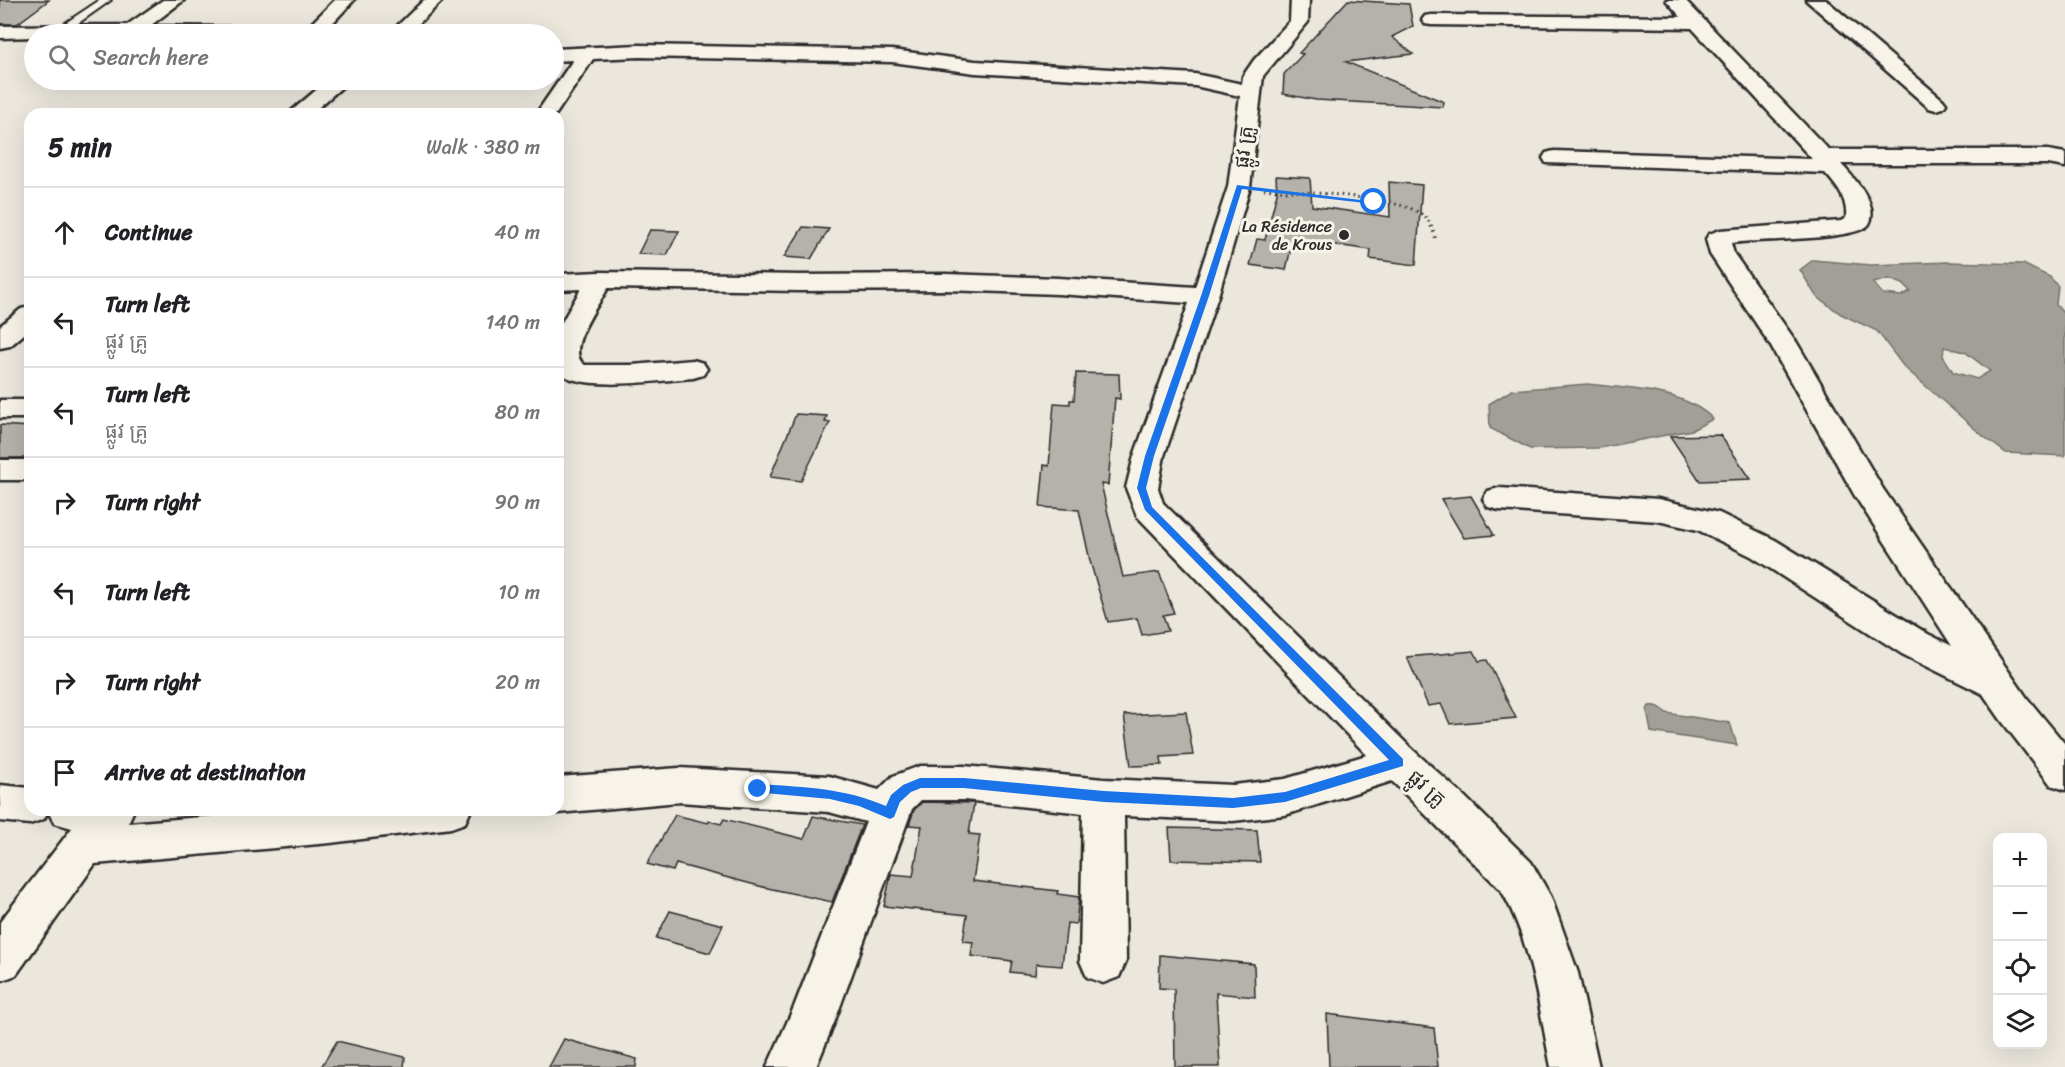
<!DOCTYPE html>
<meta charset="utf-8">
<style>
:root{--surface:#fff;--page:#f2f2f2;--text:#202124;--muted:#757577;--line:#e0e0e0}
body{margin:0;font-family:Sriracha,"Noto Sans Khmer",sans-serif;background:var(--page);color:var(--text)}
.controls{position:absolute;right:18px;bottom:18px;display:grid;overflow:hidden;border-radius:12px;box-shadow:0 6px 24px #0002}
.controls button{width:54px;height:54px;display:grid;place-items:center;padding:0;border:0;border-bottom:2px solid var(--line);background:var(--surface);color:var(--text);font:30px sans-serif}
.stop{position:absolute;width:18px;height:18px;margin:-14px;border:4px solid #1a73e8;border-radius:50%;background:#fff}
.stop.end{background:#1a73e8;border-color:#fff;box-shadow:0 2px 6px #0008}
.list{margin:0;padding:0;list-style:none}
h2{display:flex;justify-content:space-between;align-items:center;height:78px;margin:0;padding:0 24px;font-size:26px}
h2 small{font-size:20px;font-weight:400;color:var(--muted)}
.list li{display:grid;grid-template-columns:39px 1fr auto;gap:18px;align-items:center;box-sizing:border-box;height:90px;padding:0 24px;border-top:2px solid var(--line)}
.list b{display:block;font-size:22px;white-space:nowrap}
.list p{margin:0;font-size:20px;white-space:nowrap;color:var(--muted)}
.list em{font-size:20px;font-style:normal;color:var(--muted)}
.icon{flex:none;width:33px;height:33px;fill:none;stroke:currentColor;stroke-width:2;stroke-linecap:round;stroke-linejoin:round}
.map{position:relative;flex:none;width:2065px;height:1067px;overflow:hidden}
.search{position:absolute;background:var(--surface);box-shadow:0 6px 24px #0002;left:24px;top:24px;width:540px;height:66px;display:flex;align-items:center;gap:15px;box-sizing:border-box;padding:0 21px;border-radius:33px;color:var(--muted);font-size:22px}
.panel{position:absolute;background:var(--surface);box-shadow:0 6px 24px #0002;left:24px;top:108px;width:540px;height:708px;border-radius:18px}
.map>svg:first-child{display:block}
.water{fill:#a29f98;stroke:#72716c;stroke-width:1.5;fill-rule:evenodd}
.building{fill:#b5b2ab;stroke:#2b2b2b;stroke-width:1.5}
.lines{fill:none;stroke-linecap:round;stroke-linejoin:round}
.lane-casing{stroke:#2b2b2b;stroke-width:4}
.street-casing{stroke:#2b2b2b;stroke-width:5}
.path{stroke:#2b2b2b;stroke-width:3;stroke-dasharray:1.5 4;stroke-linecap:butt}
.lane{fill:#f7f3e8;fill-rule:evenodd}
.street{fill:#f7f3e8;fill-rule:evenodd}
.route{fill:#1a73e8}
.poi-dot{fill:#2b2b2b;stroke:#f7f3e8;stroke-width:2}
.labels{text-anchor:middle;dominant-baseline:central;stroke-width:6;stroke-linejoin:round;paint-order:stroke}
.far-poi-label{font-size:16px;fill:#2b2b2b;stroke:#f7f3e8;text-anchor:end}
.street-label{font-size:20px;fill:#2b2b2b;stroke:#f7f3e8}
</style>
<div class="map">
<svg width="2065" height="1067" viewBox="0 0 2065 1067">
<rect width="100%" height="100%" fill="#ebe7dd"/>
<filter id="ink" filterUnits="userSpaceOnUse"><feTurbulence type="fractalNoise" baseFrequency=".0167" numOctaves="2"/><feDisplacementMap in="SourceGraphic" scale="12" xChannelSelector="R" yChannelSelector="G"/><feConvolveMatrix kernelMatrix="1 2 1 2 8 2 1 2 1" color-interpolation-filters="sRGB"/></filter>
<g filter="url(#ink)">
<path class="water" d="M 1813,260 L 1871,265 L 1948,262 L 2023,264 L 2050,277 L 2058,286 L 2056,305 L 2065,315 L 2065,456 L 2006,453 L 1983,436 L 1904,367 L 1877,331 L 1841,314 L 1816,296 L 1800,270 ZM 1889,279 L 1903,284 L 1910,291 L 1902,296 L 1883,294 L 1873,283 ZM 1944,347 L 1965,352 L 1990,371 L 1977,379 L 1953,372 L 1943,356 Z
M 1588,384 C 1629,389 1683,389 1713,419 L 1692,430 L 1599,448 L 1530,449 L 1490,428 L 1489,404 L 1512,390 Z
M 1649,706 C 1657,705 1661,707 1666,713 L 1730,723 L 1737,745 L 1651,732 L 1647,710 Z"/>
<path class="building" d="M 0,0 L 49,0 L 17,24 L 0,24 Z
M 1348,0 L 1409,4 L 1413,26 L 1392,37 L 1413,54 L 1346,62 L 1444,102 L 1443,107 L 1316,100 L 1283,94 L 1284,74 L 1303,54 L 1299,53 Z
M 1276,176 L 1310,178 L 1312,206 L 1390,217 L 1389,182 L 1422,185 L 1416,265 L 1370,259 L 1371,250 L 1293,239 L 1286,270 L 1250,265 L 1257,239 L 1265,240 L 1277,193 Z
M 803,227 L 829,229 L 811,259 L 784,257 Z
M 650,230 L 679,231 L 667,255 L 638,254 Z
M 1076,373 L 1119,374 L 1120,399 L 1115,398 L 1108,485 L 1101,484 L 1123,577 L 1159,572 L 1174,613 L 1163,615 L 1168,631 L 1142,635 L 1137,618 L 1108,622 L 1090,561 L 1079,510 L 1040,507 L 1044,465 L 1049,466 L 1054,403 L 1070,404 L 1070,400 L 1074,400 Z
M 796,414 L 827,416 L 825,422 L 830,422 L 801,481 L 770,477 Z
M 0,425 L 30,427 L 30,458 L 0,458 Z
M 1720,435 L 1737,459 L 1751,479 L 1700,481 L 1670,436 Z
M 1471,496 L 1494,535 L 1464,538 L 1441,499 Z
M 1474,651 L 1479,661 L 1487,660 L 1516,718 L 1450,724 L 1441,704 L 1428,706 L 1407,657 Z
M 1186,712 L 1193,755 L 1161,757 L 1162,765 L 1131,766 L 1124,715 Z
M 922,802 L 974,803 L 969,834 L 980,835 L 973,881 L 1058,891 L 1057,894 L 1079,897 L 1076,924 L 1067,923 L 1062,966 L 1036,964 L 1035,975 L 1010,972 L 1012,961 L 971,956 L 973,942 L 963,941 L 967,915 L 884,906 L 891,874 L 913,876 L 922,826 L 909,825 L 914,810 Z
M 675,815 L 708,823 L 709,821 L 721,824 L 724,819 L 804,839 L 813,816 L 862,825 L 832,902 L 763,887 L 676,864 L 673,871 L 647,864 Z
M 1169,828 L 1257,830 L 1260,862 L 1171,860 Z
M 670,911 L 723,925 L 710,953 L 656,938 Z
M 1160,955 L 1254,964 L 1255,997 L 1216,993 L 1220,1067 L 1175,1067 L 1174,989 L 1159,988 Z
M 1327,1014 L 1434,1028 L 1438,1067 L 1329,1067 Z
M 564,1039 L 637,1059 L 636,1067 L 549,1067 Z
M 337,1041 L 405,1057 L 404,1067 L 321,1067 Z"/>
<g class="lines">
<defs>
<path id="lane" d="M 100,0 L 111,0 L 63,34 L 55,34 L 55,30 Z"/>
<path id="street" d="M 163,0 L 184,0 L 150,26 L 307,28 L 335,0 L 354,0 L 327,29 L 332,30 L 334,34 L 34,34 L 34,37 L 0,38 L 0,26 L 127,25 Z
M 424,0 L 443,0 L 408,34 L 389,34 Z
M 1291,0 L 1309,0 L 1308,22 L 1263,76 L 1250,187 L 1218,296 L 1164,456 L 1158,488 L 1163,503 L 1413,750 L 1464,796 L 1531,862 L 1551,897 L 1578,973 L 1599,1067 L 1551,1067 C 1539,1008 1532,942 1501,890 L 1392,781 L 1285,815 L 1233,821 L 1124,816 L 1126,961 L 1119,977 L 1103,983 L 1087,977 L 1080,961 L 1083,813 L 964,800 L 921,800 L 912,809 L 836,1018 L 816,1067 L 767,1067 L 794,1007 L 866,822 L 829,812 L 679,802 L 558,813 L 551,810 L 558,810 L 558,777 L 679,768 L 829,776 L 879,790 L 893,776 L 920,766 L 964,766 L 1104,779 L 1233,785 L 1285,779 L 1367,755 L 1137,516 L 1126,488 L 1134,456 L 1189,303 L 1058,294 L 945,290 L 800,291 L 608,288 C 599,304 563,352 585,365 L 632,365 L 693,360 L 703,363 L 707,369 L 703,375 L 693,378 C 664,380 578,393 558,371 L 558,329 L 581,289 L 558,290 L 558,274 L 599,272 L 800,275 L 945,274 L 1058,278 L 1195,287 L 1228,187 L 1240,96 L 1195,86 L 975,73 L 892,62 L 639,57 L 593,59 L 556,114 L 536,114 L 573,60 L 554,61 L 554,49 L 639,45 L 892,50 L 975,61 L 1195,74 L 1242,84 L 1243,76 L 1254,60 L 1290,21 Z
M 1666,0 L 1685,0 L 1829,150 L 2048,150 L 2065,153 L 2065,167 L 2048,164 L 1841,164 C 1853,177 1880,205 1869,224 C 1859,241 1754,239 1731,243 L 1734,254 L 1797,343 L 1883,489 L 2027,698 L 2065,744 L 2065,790 L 2051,785 L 2001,720 L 1983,694 L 1902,654 L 1751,556 L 1698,530 L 1658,521 L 1499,510 L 1488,507 L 1483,499 L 1488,491 L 1499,488 L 1658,499 L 1719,513 L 1775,540 L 1928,634 L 1952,646 L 1855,496 L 1769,343 L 1710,254 L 1706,239 L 1709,234 L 1720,230 L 1841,221 L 1846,218 C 1848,200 1837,186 1825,173 L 1546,163 L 1543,158 L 1546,153 L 1554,151 L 1812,159 L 1692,28 L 1431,25 L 1425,24 L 1422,20 L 1425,16 L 1431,15 L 1681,17 Z
M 1806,0 L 1826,0 L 1943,100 L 1946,104 L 1943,108 L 1936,110 L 1929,108 Z
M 328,80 L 350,80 L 311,114 L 288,114 Z
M 30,307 L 30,329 L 10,346 L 0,348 L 0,326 L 21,309 Z
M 0,400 L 30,400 L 30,418 L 0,418 Z
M 0,460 L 30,460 L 30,480 L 0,480 Z
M 0,785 L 30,788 L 30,810 L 134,810 L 128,823 L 289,810 L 471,810 L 465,823 L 451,828 L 330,843 L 95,864 L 16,975 L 0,981 L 0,922 L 72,828 L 54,823 L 48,811 L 44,819 L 30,824 L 0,821 Z"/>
</defs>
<use href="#lane" class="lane-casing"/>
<use href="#street" class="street-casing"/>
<path class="path" d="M 1264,189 C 1298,192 1399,196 1423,215 C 1430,220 1433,231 1436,239"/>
<use href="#lane" class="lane"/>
<use href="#street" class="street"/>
</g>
</g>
<path class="route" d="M 1237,185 L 1377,202 L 1374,204 L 1242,189 L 1209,296 L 1154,456 L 1146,488 L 1152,507 L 1403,759 L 1403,766 L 1285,802 L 1233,808 L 1104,802 L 964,788 L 921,788 L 911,792 L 900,802 L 894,817 L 890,819 L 859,806 L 830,799 L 753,792 L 753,785 L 758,784 C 803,787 844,788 886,806 L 891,795 L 903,785 L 920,778 L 964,778 L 1104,791 L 1233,798 L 1285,792 L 1389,760 L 1145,510 L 1137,488 L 1145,456 L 1201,296 Z"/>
<circle class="poi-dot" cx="1344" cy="235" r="6"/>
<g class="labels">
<g class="far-poi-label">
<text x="1332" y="226">La Résidence<tspan x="1332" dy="18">de Krous</tspan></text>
</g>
<g class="street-label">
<text transform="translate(1244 147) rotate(-83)">ផ្លូវ គ្រូ</text>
<text transform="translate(1427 788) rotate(42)">ផ្លូវ គ្រូ</text>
</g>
</g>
</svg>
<div class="controls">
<button>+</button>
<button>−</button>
<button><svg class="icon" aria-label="locate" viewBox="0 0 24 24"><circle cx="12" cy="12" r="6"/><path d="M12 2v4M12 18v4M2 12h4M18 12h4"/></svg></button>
<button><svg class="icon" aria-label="layers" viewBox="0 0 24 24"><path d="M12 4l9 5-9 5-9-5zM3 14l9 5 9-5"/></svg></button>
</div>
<div class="stop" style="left:1374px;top:202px"></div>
<div class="stop end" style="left:758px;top:789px"></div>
<div class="search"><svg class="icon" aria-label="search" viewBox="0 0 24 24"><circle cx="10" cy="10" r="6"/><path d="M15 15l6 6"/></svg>Search here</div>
<section class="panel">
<h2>5 min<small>Walk · 380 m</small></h2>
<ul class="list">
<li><svg class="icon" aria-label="ahead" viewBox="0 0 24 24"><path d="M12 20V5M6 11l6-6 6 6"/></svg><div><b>Continue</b></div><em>40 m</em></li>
<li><svg class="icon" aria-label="left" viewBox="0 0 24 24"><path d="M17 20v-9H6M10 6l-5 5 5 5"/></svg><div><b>Turn left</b><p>ផ្លូវ គ្រូ</p></div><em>140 m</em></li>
<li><svg class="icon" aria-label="left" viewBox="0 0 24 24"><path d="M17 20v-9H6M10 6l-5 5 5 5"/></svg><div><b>Turn left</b><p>ផ្លូវ គ្រូ</p></div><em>80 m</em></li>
<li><svg class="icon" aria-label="right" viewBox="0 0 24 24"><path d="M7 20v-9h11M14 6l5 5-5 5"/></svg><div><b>Turn right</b></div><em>90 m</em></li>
<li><svg class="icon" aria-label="left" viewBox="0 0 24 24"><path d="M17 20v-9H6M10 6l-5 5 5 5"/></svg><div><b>Turn left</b></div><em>10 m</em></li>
<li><svg class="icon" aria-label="right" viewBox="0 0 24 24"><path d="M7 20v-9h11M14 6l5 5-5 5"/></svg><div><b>Turn right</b></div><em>20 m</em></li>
<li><svg class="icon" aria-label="arrive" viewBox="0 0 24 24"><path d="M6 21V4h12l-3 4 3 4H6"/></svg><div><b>Arrive at destination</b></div></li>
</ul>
</section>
</div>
